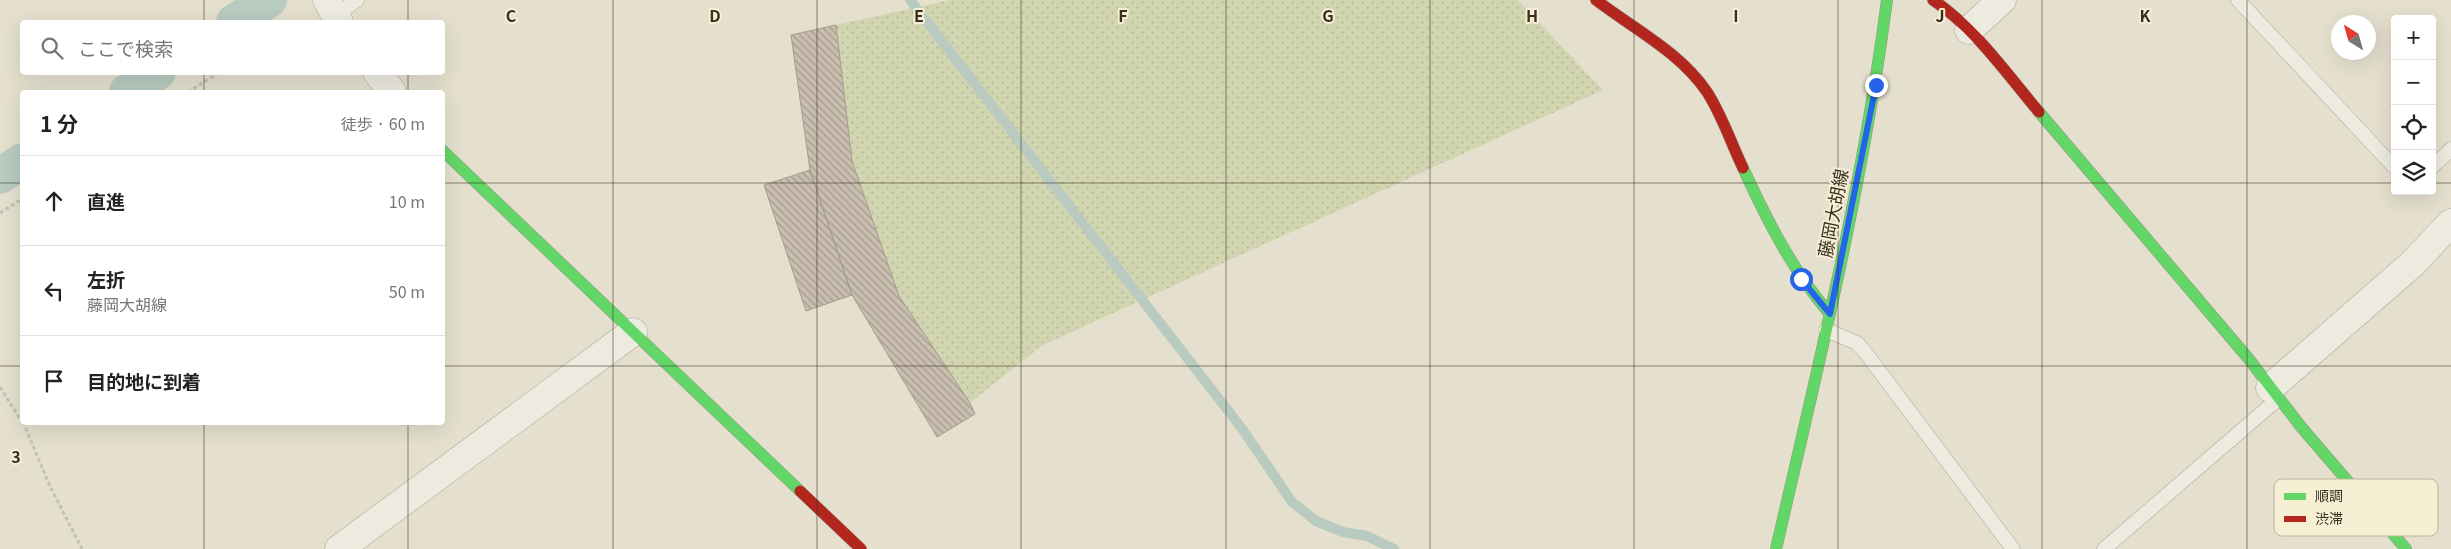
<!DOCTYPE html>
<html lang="ja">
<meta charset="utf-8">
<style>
:root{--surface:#fff;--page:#f2f2f2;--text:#222;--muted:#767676;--line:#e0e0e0}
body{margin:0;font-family:Georgia,"Noto Sans JP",serif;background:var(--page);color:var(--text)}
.controls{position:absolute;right:15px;top:15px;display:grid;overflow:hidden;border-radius:5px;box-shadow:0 5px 20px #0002}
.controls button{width:45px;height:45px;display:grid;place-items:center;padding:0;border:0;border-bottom:1px solid var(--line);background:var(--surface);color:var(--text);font:25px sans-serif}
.compass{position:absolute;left:2331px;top:15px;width:45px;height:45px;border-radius:50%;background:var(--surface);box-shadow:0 5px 20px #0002;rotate:323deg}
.stop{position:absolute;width:15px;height:15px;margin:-11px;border:4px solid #2563eb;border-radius:50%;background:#fff}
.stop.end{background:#2563eb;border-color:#fff;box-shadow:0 1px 5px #0008}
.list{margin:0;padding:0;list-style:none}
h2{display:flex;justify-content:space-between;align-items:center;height:65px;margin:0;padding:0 20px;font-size:21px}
h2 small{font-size:16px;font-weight:400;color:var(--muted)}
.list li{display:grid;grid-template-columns:32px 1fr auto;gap:15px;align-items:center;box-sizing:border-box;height:90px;padding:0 20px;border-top:1px solid var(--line)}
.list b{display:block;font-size:19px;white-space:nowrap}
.list p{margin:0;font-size:16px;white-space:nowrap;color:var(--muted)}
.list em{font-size:16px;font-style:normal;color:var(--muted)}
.icon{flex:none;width:28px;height:28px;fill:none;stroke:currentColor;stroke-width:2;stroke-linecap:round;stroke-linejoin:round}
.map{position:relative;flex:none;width:2451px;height:549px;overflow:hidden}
.search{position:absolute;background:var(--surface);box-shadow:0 5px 20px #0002;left:20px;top:20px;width:425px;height:55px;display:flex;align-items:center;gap:12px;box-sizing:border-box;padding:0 18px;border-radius:5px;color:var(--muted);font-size:19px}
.panel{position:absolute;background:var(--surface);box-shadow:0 5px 20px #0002;left:20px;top:90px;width:425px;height:335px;border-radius:5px}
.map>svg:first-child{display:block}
.grass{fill:url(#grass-dots)}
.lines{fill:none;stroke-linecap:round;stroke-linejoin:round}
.stream{stroke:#b9cbc1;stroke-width:10}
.canal{stroke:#b9cbc1;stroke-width:36}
.building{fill:url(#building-back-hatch);stroke:#a59c8d}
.lane-casing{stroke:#aaa597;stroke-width:15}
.street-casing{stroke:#aaa597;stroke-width:29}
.fast-casing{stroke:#9a9487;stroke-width:12}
.jam-casing{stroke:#9a9487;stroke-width:12}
.path{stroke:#c6c1b6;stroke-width:3;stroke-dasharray:4 2.5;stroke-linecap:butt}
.lane{stroke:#edeae0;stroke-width:14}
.street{stroke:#edeae0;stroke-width:28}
.fast{stroke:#63d668;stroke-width:11}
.jam{stroke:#b3261e;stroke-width:11}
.route{stroke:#2563eb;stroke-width:6}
.grid{fill:none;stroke:#392e1f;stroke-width:1;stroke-opacity:0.55}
.labels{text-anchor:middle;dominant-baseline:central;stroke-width:4;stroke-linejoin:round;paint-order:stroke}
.street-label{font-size:18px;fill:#392e1f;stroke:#f6efd4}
.key{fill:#f6efd4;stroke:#bdb59e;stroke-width:1}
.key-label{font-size:14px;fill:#392e1f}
.grid-label{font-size:16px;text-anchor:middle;font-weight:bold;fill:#392e1f;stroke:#f6efd4;stroke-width:4;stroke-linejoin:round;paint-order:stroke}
</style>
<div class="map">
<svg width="2451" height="549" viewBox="0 0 2451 549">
<defs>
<pattern id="grass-dots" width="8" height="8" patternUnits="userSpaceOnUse" patternTransform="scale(1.25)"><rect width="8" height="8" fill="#d2d6b0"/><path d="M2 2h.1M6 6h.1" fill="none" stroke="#b5b897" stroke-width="1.8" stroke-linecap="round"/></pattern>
<pattern id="building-back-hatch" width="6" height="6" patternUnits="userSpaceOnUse" patternTransform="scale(1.25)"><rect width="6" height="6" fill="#c9beaf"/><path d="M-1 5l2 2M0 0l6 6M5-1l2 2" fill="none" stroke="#a49b8e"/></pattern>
</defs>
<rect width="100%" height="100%" fill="#e5e0ce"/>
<path class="grass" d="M 951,0 L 1518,0 L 1603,90 L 1041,346 L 970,403 L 899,296 L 852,161 L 836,25 Z"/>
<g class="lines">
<path class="stream" d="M 910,0 L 1243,430 L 1292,502 L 1316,521 L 1343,532 L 1367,536 L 1394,549"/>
<path class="canal" d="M 234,22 L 269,0
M 127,92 L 158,72
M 0,176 L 22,161"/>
</g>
<path class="building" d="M 836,25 L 852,161 L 899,296 L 970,403 L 975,414 L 937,437 L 852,295 L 810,170 L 791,35 Z
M 810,170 L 852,295 L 806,311 L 764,185 Z"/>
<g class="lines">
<defs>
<path id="lane" d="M 2238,0 L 2395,168
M 335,16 L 357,0
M 2432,167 L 2451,149
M 1826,330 L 1857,343 L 1865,352 L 2013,549
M 2104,549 L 2278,399"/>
<path id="street" d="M 327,0 L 339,22
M 1969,30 L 2002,0
M 377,72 L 392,92
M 2270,388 L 2412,264 L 2451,223
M 339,549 L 633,332"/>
<path id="fast" d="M 2039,112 L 2248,358 L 2302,428 L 2406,549
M 442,150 L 800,491
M 1743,168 C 1767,220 1792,270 1830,314
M 1776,549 C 1818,367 1863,185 1887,0"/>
<path id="jam" d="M 1596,0 C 1634,29 1680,52 1707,92 C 1722,115 1731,143 1743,168
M 1933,0 C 1975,28 2006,73 2039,112
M 800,491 L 861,549"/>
</defs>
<use href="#lane" class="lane-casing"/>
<use href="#street" class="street-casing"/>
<use href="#fast" class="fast-casing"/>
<use href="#jam" class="jam-casing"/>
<path class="path" d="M 188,92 L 220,72
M 0,213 L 22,199
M 0,387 L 22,422
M 23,422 L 49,484 L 82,549"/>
<use href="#lane" class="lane"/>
<use href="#street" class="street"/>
<use href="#fast" class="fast"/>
<use href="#jam" class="jam"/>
</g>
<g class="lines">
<path class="route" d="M 1801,279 L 1830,314 L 1876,85"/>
</g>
<path class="grid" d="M 204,0 L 204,22M 408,0 L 408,22M 613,0 L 613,549M 817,0 L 817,549M 1021,0 L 1021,549M 1226,0 L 1226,549M 1430,0 L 1430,549M 1634,0 L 1634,549M 1838,0 L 1838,549M 2042,0 L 2042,549M 2247,0 L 2247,549M 204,72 L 204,92M 408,72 L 408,92M 0,183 L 22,183M 442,183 L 2395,183M 2432,183 L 2451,183M 0,366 L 22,366M 442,366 L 2451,366M 204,422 L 204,549M 408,422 L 408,549"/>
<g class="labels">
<g class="street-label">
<text transform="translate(1832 213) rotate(-79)">藤岡大胡線</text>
</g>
</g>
<rect x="2274" y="479" width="164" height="57" rx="8" class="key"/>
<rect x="2284" y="493" width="22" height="7" fill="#63d668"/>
<rect x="2284" y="516" width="22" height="6" fill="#b3261e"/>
<g class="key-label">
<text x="2315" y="501">順調</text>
<text x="2315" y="524">渋滞</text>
</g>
<g class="grid-label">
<text x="511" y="22">C</text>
<text x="715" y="22">D</text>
<text x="919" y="22">E</text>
<text x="1123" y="22">F</text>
<text x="1328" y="22">G</text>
<text x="1532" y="22">H</text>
<text x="1736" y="22">I</text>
<text x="1940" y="22">J</text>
<text x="2145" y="22">K</text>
<text x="16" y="463">3</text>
</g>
</svg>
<div class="controls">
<button>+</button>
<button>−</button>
<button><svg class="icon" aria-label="locate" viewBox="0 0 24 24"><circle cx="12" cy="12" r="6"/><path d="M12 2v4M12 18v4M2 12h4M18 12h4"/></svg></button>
<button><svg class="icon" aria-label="layers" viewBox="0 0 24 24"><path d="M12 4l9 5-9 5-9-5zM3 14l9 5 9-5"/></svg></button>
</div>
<svg class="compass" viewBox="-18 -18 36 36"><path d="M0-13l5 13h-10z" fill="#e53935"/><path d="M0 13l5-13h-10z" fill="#767676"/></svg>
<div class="stop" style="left:1801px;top:279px"></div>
<div class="stop end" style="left:1876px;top:85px"></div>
<div class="search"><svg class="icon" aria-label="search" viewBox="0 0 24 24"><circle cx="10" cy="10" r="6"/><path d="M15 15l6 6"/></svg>ここで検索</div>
<section class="panel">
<h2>1 分<small>徒歩 · 60 m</small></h2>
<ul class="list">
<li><svg class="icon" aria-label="ahead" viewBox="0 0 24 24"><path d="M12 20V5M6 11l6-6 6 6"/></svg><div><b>直進</b></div><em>10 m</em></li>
<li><svg class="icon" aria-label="left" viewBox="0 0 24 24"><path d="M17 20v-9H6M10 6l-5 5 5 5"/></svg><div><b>左折</b><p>藤岡大胡線</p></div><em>50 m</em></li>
<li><svg class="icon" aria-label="arrive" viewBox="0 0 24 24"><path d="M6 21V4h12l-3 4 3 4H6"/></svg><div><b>目的地に到着</b></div></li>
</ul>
</section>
</div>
